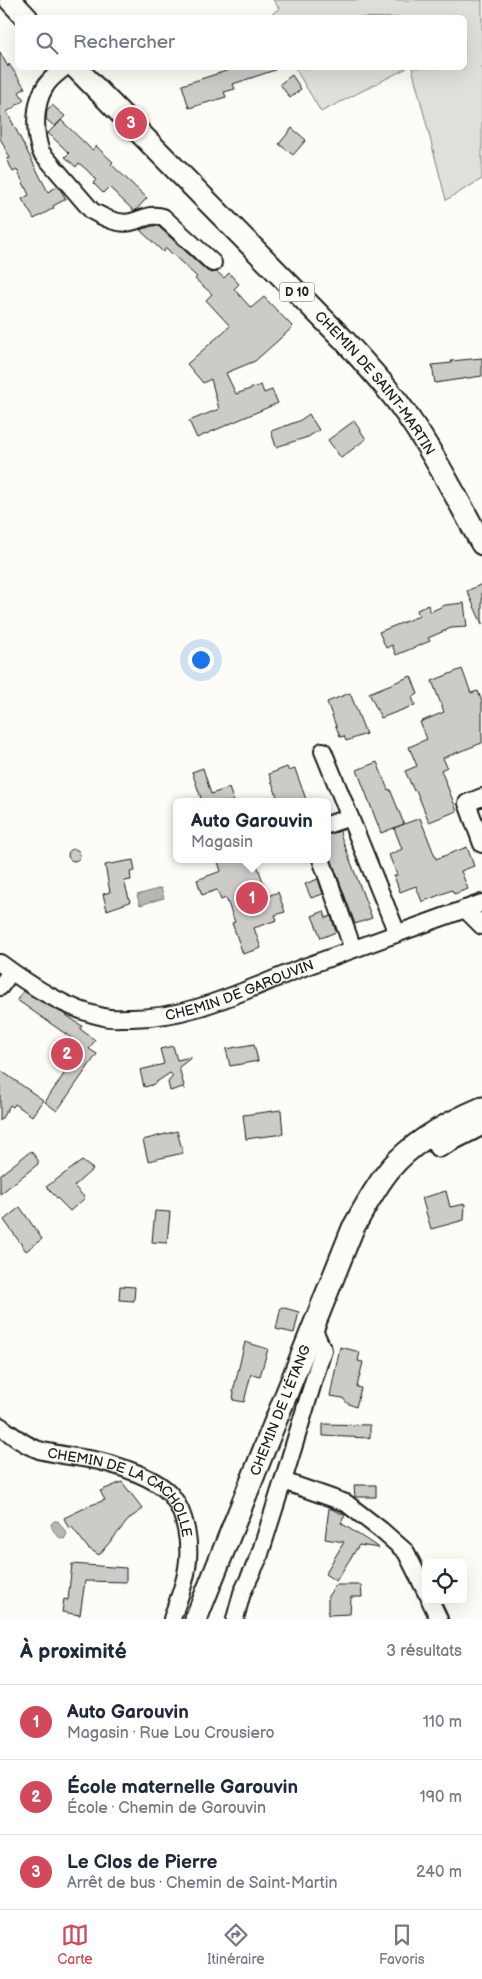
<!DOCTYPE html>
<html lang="fr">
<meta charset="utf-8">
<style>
:root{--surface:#fff;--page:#f6f6f7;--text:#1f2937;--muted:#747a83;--line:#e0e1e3;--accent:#d1495b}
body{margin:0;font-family:"Balsamiq Sans",sans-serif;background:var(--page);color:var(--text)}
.controls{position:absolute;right:15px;bottom:15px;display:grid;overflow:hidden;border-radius:8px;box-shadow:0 5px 20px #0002}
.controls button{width:45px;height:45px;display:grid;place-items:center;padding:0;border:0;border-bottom:1px solid var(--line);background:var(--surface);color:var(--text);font:25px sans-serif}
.you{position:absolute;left:200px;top:659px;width:18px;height:18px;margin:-12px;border:4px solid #fff;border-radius:50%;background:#1a73e8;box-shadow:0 0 0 8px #1a73e833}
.badge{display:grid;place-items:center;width:32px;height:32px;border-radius:50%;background:var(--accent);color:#fff;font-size:16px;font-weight:700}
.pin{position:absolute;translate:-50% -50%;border:2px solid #fff;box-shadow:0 1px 5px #0006}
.popup{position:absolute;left:173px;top:798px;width:158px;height:65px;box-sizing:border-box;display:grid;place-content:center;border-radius:8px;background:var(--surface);filter:drop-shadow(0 1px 4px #0005);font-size:16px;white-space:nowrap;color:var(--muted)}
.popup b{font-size:19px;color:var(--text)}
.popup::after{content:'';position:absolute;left:50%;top:100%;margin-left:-10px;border:10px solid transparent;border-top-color:var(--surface)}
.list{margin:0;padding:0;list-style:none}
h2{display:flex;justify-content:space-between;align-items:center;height:65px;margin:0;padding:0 20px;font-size:21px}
h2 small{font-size:16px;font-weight:400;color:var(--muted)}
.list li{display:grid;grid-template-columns:32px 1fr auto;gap:15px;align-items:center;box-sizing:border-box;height:75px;padding:0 20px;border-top:1px solid var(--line)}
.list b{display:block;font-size:19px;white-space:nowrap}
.list p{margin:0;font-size:16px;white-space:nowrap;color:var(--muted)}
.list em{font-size:16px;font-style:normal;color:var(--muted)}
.icon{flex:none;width:28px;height:28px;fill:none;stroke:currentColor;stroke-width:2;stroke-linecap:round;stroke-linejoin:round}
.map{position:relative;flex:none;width:482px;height:1619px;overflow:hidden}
.search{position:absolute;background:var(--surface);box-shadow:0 5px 20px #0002;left:15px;right:15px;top:15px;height:55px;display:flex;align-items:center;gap:12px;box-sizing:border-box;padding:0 18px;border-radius:8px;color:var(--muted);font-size:19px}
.sheet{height:290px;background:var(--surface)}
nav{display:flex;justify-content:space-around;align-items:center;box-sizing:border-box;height:70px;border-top:1px solid var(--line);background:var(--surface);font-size:14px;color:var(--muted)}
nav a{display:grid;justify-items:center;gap:2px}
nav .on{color:var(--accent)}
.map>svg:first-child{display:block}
.green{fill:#e0dfdb;stroke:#7e7e7c}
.water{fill:#b7b6b2;stroke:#797876}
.building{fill:#cccbc8;stroke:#1c1c1c}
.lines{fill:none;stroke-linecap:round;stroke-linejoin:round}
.minor-casing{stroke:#1c1c1c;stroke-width:20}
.major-casing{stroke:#1c1c1c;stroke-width:25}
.minor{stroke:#fdfcf7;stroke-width:16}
.major{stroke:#fdfcf7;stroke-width:21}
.labels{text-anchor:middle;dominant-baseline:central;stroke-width:4;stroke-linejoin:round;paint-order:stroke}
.shield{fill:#fdfcf7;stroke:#605f5e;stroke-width:1}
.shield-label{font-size:12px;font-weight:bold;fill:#1c1c1c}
.street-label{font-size:14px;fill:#1c1c1c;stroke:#fdfcf7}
</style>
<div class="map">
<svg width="482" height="1619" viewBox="0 0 482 1619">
<rect width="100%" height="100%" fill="#fdfcf7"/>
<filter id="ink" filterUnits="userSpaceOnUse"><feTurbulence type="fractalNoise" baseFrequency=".02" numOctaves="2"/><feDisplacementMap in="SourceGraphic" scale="10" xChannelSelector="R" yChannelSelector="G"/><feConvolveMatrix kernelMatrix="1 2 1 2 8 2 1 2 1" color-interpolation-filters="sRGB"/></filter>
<g filter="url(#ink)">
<path class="green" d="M 273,0 L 482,0 L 482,179 L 446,200 L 412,68 L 464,68 L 464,18 L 269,17 L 279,8 Z
M 295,68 L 407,68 L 321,112 Z"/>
<path class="water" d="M 161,888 L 164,898 L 140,905 L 137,895 Z
M 54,1521 L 58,1521 L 67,1534 L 64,1539 C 58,1539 52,1530 51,1524 Z"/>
<path class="building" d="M 0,52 L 8,67 L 9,64 L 25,88 L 19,92 L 24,100 L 7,112 L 48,192 L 58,186 L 66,199 L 53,206 L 54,208 L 34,219 L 22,199 L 29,195 L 17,170 L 13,172 L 7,159 L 10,158 L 0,138 Z
M 228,68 L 275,68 L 275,70 L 233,84 L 235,89 L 224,92 L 226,97 L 189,108 L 182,85 L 229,70 Z
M 292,75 L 301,89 L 290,98 L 280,84 Z
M 52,105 L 65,116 L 55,127 L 46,119 L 47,110 Z
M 61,120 L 92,150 L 96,146 L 113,162 L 111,164 L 147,198 L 136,210 L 134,211 L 109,187 L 103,193 L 93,183 L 96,180 L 88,171 L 79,163 L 76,167 L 65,157 L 69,153 L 48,133 Z
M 292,128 L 306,140 L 293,155 L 279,144 Z
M 152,226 L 158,226 L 207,271 L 211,273 L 217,272 L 224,278 L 229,273 L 239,284 L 234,289 L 251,308 L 264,297 L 293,327 L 255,361 L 226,373 L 236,394 L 261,385 L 264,393 L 272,390 L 278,403 L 197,438 L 189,421 L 219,409 L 211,379 L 203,383 L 187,364 L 230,326 L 206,300 L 212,294 L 195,279 L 197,277 L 166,248 L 163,252 L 140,230 Z
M 482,358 L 482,376 L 435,383 L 432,365 L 452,363 L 451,361 Z
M 309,414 L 319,430 L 308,437 L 276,447 L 271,431 L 299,421 Z
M 354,421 L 366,439 L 341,458 L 328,440 Z
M 482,584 L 482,624 L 467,591 Z
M 464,603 L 467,627 L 451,628 L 428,638 L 430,641 L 396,655 L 392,645 L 386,648 L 379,632 L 419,616 L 417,610 L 428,605 L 430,612 L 445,605 Z
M 462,669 L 471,693 L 478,691 L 482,702 L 482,743 L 443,758 L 447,767 L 441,770 L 457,811 L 429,822 L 416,790 L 414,791 L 405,771 L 417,766 L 409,747 L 427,739 L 420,722 L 444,712 L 432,681 Z
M 411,676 L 418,694 L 412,697 L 415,705 L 381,718 L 369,693 Z
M 350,693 L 366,734 L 346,741 L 344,736 L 340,737 L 327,702 Z
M 377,762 L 388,790 L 390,789 L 404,824 L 381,833 L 357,770 Z
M 287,767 L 289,771 L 295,769 L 307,802 L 279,802 L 269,774 Z
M 203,768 L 211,794 L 229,788 L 234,802 L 195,802 L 201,798 L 192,772 Z
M 420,818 L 436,859 L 467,847 L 474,866 L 461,871 L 468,889 L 454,894 L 452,890 L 422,902 L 416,886 L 400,892 L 394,876 L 397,875 L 389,855 L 402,849 L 394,828 Z
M 340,831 L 341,836 L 372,918 L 355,924 L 330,856 L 327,851 L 327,835 Z
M68 855a6 6 0 1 1 12 0a6 6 0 1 1-12 0Z
M 217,859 L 255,859 L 268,896 L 278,892 L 285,912 L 275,915 L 277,920 L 254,928 L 261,948 L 243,954 L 232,923 L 235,922 L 226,898 L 221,900 L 217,890 L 202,895 L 197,880 L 221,871 Z
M 133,860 L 135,871 L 130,872 L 131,880 L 124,881 L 130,902 L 107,910 L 103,894 L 110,892 L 105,865 Z
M 318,879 L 323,894 L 311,898 L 305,884 Z
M 324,911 L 326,918 L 331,916 L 336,932 L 321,938 L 312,916 Z
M 23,991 L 66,1015 L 82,1026 L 80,1029 L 95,1040 L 89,1049 L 97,1054 L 57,1111 L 45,1102 L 83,1046 L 17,1000 Z
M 254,1044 L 258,1061 L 230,1066 L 226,1049 Z
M 173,1046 L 177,1060 L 191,1057 L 191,1058 L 179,1067 L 185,1090 L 183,1087 L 170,1091 L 168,1082 L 173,1076 L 170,1073 L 152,1085 L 144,1087 L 140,1070 L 164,1064 L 160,1049 Z
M 0,1070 L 43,1100 L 32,1116 L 15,1104 L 13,1107 L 10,1105 L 0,1121 Z
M 281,1110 L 283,1134 L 246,1139 L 243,1115 Z
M 177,1131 L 183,1153 L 148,1161 L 143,1140 Z
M 31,1151 L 38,1160 L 38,1164 L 0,1194 L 0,1175 Z
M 82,1161 L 93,1169 L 74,1186 L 85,1198 L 70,1211 L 46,1187 Z
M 446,1191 L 450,1207 L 465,1204 L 464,1220 L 431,1229 L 422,1198 Z
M 20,1207 L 42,1239 L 26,1251 L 4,1220 Z
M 155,1211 L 170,1212 L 167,1243 L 152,1242 Z
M 120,1286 L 135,1287 L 134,1301 L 119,1300 Z
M 281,1307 L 299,1312 L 294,1333 L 276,1329 Z
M 245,1342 L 268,1349 L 260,1376 L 251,1374 L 244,1402 L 233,1400 L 234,1392 L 233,1392 Z
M 340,1347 L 360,1352 L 358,1361 L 363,1362 L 357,1387 L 361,1388 L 356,1407 L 347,1403 L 343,1398 L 330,1396 Z
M 323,1424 L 370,1425 L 370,1438 L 323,1436 Z
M 122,1482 L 143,1509 L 130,1518 L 99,1555 L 88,1548 L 72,1527 L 69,1529 L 64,1518 L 91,1505 L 105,1500 L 100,1491 Z
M 354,1485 L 376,1485 L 376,1497 L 355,1497 Z
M 329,1508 L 345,1515 L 341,1523 L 379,1548 L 359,1545 L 336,1581 L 325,1574 L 344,1542 L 325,1539 Z
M 72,1564 L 126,1568 L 126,1582 L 85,1581 L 80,1615 L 62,1612 L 64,1599 L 68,1600 Z
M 336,1585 L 361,1585 L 362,1597 L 351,1597 L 350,1614 L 328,1615 L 328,1596 Z"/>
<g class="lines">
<defs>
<g id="minor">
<path d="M 64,68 C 58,73 49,79 45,87 C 34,104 34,133 41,152 L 92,211 C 103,217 118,225 131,222 C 143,219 151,213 163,217 L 213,263"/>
<path d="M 323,751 L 397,933"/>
<path d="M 482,797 L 467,803 L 482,844"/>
<path d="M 327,825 L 350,817"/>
<path d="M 321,859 L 353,949"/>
<path d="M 465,909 L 482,926"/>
<path id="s1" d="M 0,963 C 31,986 66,1009 104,1017 C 111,1019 119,1018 126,1018 C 190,1020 248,988 307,966 C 365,945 423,924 482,903"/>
<path d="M 0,987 L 11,972"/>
<path d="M 313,1328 L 323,1350 L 283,1481 L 346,1503 L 381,1530 L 406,1552 L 426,1592"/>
<path id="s2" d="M 0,1426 C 12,1435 24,1445 39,1450 C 58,1455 79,1457 99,1461 C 120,1466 157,1478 171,1495 C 186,1513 191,1545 187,1568 C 185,1585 177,1602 172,1619"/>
<path d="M 430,1600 L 439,1619"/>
<path d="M 235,1619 L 242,1593 L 259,1557 L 283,1481"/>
</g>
<g id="major">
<path d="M 10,0 L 27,18"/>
<path id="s3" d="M 76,68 L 345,341 C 368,367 392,392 411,421 C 438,460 459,503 482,544"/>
<path d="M 439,1146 L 482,1124"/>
<path id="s4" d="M 196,1619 L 353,1228 C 364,1209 375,1187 390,1169 C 413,1141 449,1122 482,1108"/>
</g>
</defs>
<use href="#minor" class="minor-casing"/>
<use href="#major" class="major-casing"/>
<use href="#minor" class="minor"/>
<use href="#major" class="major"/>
</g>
</g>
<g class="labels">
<rect class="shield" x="279.5" y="282.5" width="35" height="19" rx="4"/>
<g class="shield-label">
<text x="297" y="292">D 10</text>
</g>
<g class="street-label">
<text stroke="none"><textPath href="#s3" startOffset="435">CHEMIN DE SAINT-MARTIN</textPath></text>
<text stroke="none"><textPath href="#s1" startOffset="258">CHEMIN DE GAROUVIN</textPath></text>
<text stroke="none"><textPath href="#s4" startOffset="225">CHEMIN DE L’ÉTANG</textPath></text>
<text stroke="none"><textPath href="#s2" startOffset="144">CHEMIN DE LA CACHOLLE</textPath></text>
</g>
</g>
</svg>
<div class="controls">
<button><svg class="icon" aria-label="locate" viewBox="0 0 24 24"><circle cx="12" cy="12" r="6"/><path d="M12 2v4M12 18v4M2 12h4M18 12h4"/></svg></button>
</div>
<div class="you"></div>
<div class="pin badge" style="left:252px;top:898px">1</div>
<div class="popup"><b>Auto Garouvin</b>Magasin</div>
<div class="pin badge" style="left:67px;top:1054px">2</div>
<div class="pin badge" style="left:131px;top:123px">3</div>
<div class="search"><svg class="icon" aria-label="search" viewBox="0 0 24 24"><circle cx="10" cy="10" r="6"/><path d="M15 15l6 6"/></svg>Rechercher</div>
</div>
<section class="sheet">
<h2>À proximité<small>3 résultats</small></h2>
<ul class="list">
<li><span class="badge">1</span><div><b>Auto Garouvin</b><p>Magasin · Rue Lou Crousiero</p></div><em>110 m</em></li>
<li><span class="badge">2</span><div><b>École maternelle Garouvin</b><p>École · Chemin de Garouvin</p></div><em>190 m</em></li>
<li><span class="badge">3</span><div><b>Le Clos de Pierre</b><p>Arrêt de bus · Chemin de Saint-Martin</p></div><em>240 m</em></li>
</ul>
</section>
<nav>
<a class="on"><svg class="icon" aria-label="map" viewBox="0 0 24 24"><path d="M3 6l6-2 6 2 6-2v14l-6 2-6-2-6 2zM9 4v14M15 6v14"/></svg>Carte</a>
<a><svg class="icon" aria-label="directions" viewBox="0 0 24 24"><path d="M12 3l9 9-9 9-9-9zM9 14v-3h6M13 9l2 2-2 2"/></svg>Itinéraire</a>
<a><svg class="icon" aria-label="saved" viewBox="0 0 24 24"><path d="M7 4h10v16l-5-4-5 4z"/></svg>Favoris</a>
</nav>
